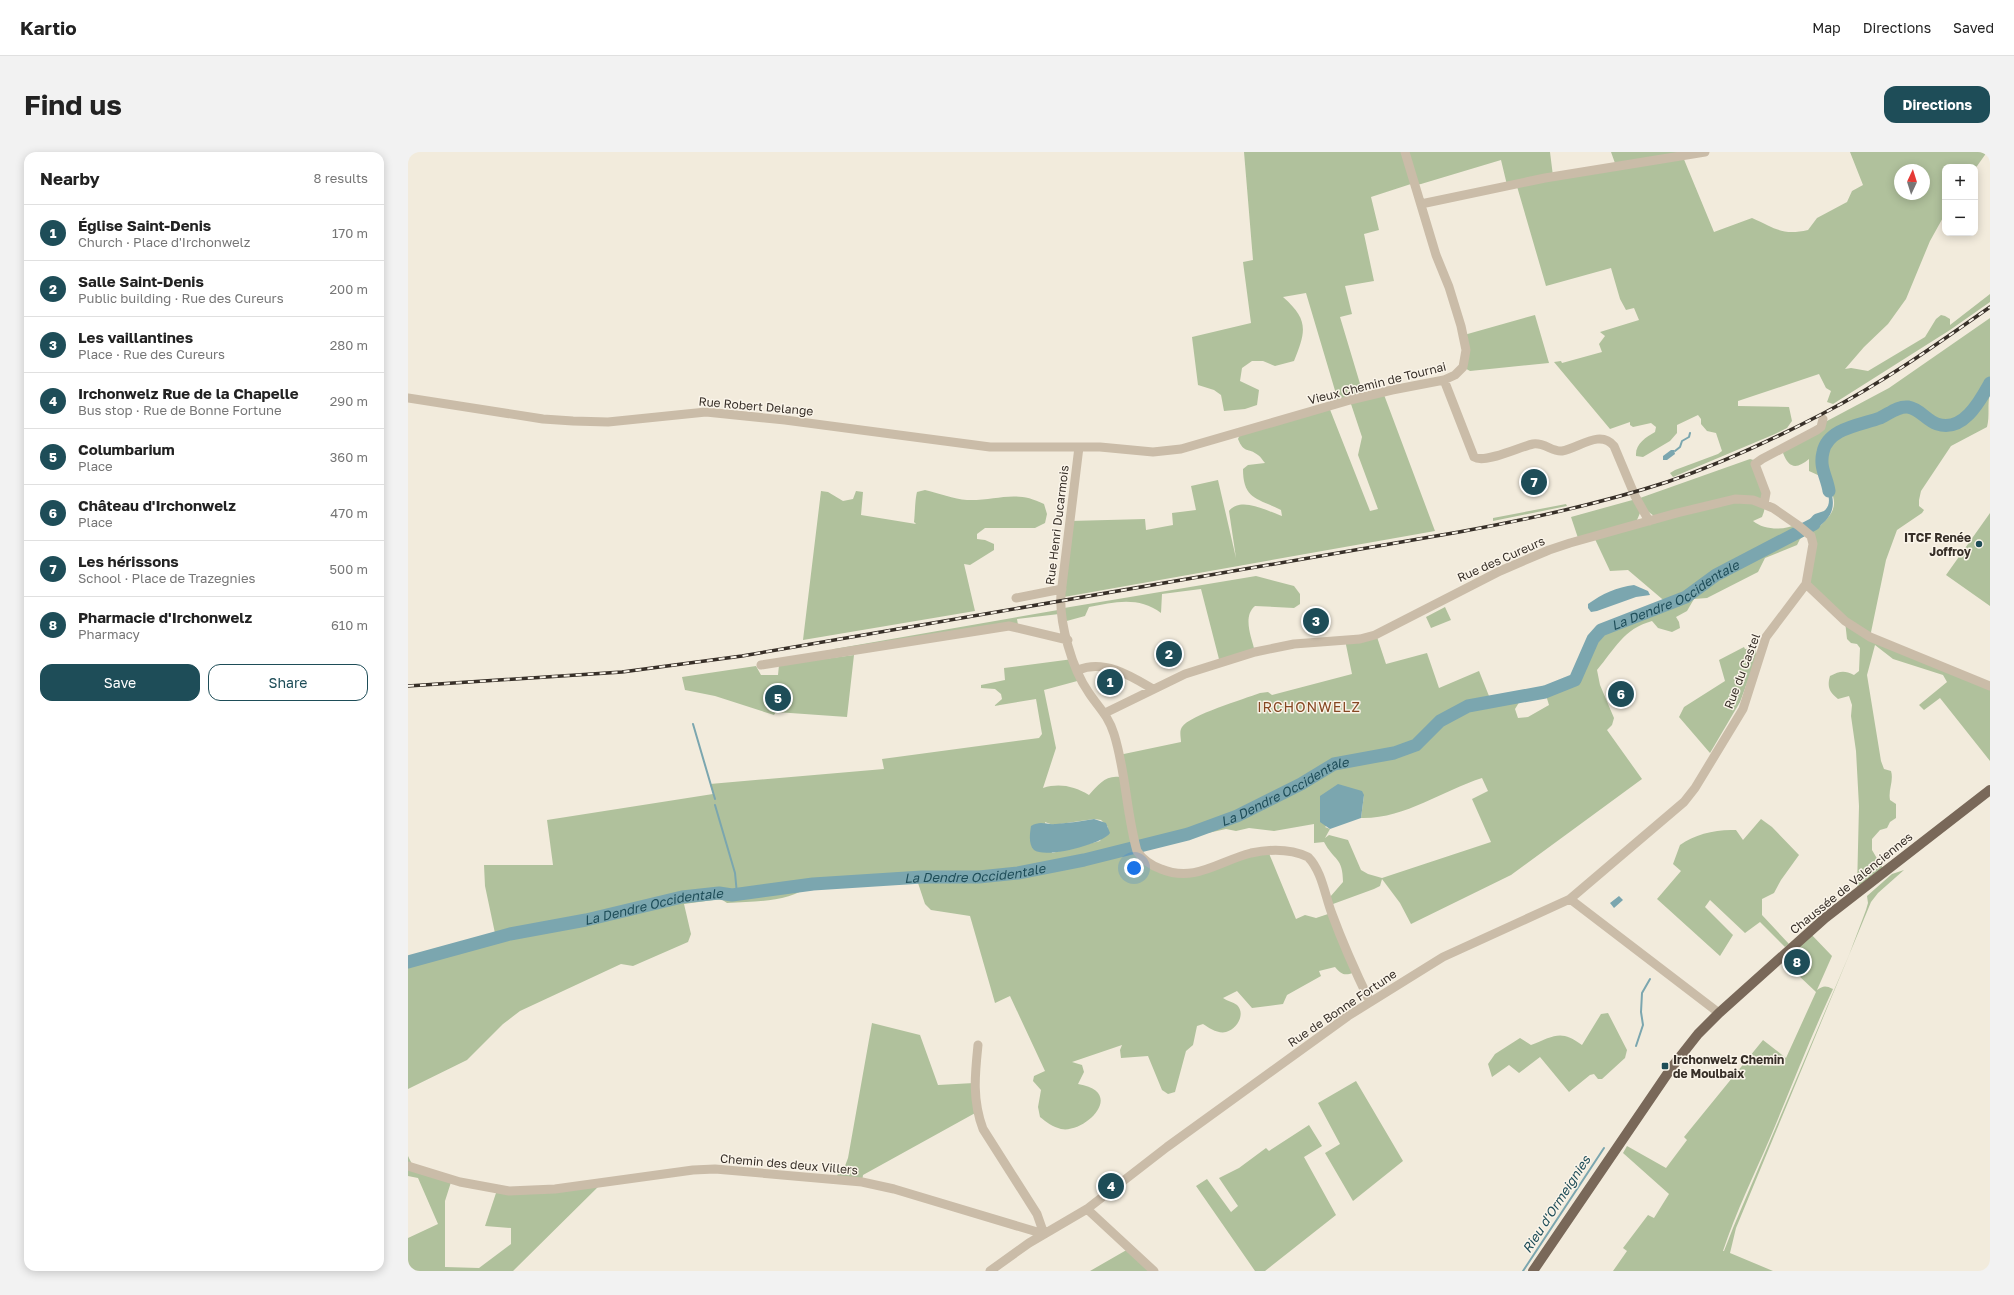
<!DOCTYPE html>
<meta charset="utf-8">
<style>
:root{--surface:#fff;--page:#f2f2f2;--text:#222;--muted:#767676;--line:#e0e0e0;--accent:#1e4d58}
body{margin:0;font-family:"Golos Text",sans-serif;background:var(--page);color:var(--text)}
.controls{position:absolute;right:12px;top:12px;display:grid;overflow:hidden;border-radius:8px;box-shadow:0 2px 10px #0003}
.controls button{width:36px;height:36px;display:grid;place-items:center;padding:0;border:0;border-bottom:1px solid var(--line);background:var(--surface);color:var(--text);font:20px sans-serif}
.compass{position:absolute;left:1486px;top:12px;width:36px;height:36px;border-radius:50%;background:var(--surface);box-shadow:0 2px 10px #0003;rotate:4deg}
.you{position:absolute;left:726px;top:716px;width:14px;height:14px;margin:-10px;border:3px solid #fff;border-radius:50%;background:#1a73e8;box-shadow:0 0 0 6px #1a73e833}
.badge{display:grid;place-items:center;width:26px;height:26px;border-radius:50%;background:var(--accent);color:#fff;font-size:13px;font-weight:700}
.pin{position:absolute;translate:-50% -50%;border:2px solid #fff;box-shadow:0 1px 4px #0006}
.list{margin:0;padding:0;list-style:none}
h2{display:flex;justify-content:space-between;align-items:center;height:52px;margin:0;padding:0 16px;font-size:17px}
h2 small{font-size:13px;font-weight:400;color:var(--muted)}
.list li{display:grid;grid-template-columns:26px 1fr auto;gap:12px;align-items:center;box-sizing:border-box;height:56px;padding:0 16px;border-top:1px solid var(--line)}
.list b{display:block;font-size:15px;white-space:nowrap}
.list p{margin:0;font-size:13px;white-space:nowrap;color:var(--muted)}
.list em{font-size:13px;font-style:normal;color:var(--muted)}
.actions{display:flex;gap:8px;padding:12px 16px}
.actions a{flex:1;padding:9px 0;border:1px solid var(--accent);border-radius:12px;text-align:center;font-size:14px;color:var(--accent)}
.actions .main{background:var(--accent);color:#fff}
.map{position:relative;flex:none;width:1582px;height:1119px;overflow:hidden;border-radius:12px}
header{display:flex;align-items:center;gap:24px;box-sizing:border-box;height:56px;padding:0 20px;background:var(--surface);border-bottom:1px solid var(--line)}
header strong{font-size:19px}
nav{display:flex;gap:22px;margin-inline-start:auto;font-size:14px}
.intro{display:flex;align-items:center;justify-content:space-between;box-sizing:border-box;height:96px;padding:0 24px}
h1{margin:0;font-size:28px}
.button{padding:10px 18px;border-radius:12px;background:var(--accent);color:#fff;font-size:14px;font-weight:700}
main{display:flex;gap:24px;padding:0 24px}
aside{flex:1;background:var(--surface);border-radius:12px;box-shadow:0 2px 10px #0003}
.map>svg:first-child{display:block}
.green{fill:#b0c19c;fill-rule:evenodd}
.water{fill:#7ba6af}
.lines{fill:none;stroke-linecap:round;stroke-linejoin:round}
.stream{stroke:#7ba6af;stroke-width:2}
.river{stroke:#7ba6af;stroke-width:13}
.minor{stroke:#cabca8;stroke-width:9}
.major{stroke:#796859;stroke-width:10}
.rail-casing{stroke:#372f28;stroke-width:3.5}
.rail{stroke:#faf4e9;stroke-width:2;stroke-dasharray:6;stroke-linecap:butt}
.poi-dot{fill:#1e4d58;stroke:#faf4e9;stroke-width:1.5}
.labels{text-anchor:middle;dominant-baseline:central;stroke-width:3;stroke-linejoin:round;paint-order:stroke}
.street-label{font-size:12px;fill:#372f28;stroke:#faf4e9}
.poi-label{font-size:12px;font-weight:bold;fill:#372f28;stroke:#faf4e9;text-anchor:end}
.water-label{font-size:13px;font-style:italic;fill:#1e4d58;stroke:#faf4e9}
.quarter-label{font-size:14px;letter-spacing:1px;fill:#864722;stroke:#faf4e9}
</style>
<header>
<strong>Kartio</strong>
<nav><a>Map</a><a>Directions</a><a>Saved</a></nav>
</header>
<div class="intro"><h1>Find us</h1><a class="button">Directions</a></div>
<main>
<aside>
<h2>Nearby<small>8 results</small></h2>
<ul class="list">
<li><span class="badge">1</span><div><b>Église Saint-Denis</b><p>Church · Place d'Irchonwelz</p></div><em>170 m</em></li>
<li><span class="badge">2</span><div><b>Salle Saint-Denis</b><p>Public building · Rue des Cureurs</p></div><em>200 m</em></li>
<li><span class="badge">3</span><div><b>Les vaillantines</b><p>Place · Rue des Cureurs</p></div><em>280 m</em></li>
<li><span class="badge">4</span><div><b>Irchonwelz Rue de la Chapelle</b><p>Bus stop · Rue de Bonne Fortune</p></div><em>290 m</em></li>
<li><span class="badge">5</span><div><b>Columbarium</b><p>Place</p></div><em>360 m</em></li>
<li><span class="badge">6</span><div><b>Château d'Irchonwelz</b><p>Place</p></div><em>470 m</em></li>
<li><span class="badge">7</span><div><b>Les hérissons</b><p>School · Place de Trazegnies</p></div><em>500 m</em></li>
<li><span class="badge">8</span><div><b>Pharmacie d'Irchonwelz</b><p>Pharmacy</p></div><em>610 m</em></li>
</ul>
<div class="actions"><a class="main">Save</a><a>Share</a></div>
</aside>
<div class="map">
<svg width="1582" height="1119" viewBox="0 0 1582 1119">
<rect width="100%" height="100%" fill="#f2ebdc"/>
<path class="green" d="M 836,0 L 1142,0 L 1145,24 L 1208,14 L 1203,0 L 1297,0 L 1275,5 L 1306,80 L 1344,66 C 1367,76 1374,84 1400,78 L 1409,66 L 1439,50 L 1444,39 L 1455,33 L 1442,0 L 1579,0 L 1567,17 L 1567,15 L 1537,15 L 1537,62 L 1522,89 L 1498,147 L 1480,172 L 1456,195 L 1437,217 L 1443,216 L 1460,219 L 1517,185 L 1528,167 L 1533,163 L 1537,164 L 1542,167 L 1542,173 L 1582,142 L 1582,150 L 1542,178 L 1425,252 L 1419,250 L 1423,239 L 1418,236 L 1411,222 L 1330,249 L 1330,254 L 1381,255 L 1384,269 L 1379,276 L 1367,282 L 1265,325 L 1262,321 L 1267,318 L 1310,302 L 1314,299 L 1308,281 L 1299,279 L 1293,272 L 1293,267 L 1290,263 L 1269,273 L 1269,281 L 1262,289 L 1235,305 L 1228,304 C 1227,292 1238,285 1247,280 L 1248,275 L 1243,271 L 1225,275 L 1222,273 L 1222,270 L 1202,277 L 1146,210 L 1153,209 L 1154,211 L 1194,200 L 1191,192 L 1197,184 L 1192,180 L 1231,168 L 1226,156 L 1218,158 L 1212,147 L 1203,116 L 1138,134 L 1108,31 L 1099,33 L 1093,8 L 1013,32 L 1007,33 L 1006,31 L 963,45 L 971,78 L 956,82 L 966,129 L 937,134 L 944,162 L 932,165 L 956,245 L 975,240 L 1027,379 L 656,445 L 662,369 L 737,367 L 738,378 L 765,373 L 764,361 L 788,358 L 783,334 L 810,328 L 828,406 L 821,359 C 833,344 859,359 874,364 L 873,358 C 849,346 835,347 835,317 L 840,313 L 857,311 C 855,309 853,305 850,303 C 840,295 836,302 830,287 L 833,280 L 921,255 L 962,359 L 970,357 L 950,303 L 954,285 L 942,249 L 931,252 L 898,141 L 875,145 C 901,168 898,179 886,209 L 867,214 L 855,209 L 844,209 L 834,216 L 832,229 L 851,238 L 849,253 L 837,257 L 816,259 L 813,243 L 806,238 L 790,233 L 784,185 L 843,171 L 835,110 L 845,108 ZM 1492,18 L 1516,18 L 1516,42 L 1492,42 Z
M 1127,163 L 1141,211 L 1062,219 L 1055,215 L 1056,183 Z
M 1582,166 L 1582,241 C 1579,252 1582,264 1579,275 L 1543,294 L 1513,339 L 1511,348 L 1511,354 L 1516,358 L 1514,361 L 1489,378 L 1478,408 L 1462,485 L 1582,534 L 1582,609 L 1532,546 L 1516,558 L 1511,553 L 1539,530 L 1535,523 L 1485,507 L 1467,493 L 1459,523 L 1473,609 L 1476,617 L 1483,619 C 1486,629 1480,638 1482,648 L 1488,652 L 1488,666 L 1482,670 L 1479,676 L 1472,678 L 1464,687 L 1464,698 L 1477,720 L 1449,737 L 1451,654 L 1448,599 L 1443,564 L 1444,553 L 1441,544 L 1430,547 C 1421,540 1419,535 1422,524 C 1432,519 1436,518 1446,523 L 1451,519 L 1452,496 L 1449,492 L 1443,491 L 1439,487 L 1437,469 L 1402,431 L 1401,381 L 1392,387 L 1389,393 L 1357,406 L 1350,420 L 1299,446 L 1286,447 L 1279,459 L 1268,465 L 1271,470 L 1272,476 L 1264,480 L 1250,476 L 1244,469 C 1215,477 1207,497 1189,518 L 1192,533 L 1206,566 L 1204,573 L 1199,578 L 1234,627 L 1103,723 L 1003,772 L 992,751 L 974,727 L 972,734 L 966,737 L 925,752 L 922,745 L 935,730 C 935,705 926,709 916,690 L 906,691 L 906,672 L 866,679 L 841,676 L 828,679 L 818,677 L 800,681 L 792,678 L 779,682 L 728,694 L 732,707 L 769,722 L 860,699 L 888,767 L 897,763 L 908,766 L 923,761 L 945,821 C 936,824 933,822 927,815 L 911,819 L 913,824 L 879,843 L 875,852 L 844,856 L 829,839 L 815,846 C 819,849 825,850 829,853 C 838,862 829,877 818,880 C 810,882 801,876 795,872 L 789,874 L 785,893 L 778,899 L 767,940 L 760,942 L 754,938 L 740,904 L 713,906 L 712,898 L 714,893 L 664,910 L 674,913 L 676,920 L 670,932 C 719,940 677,982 653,977 C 645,975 638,970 632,965 L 630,955 L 633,938 L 625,929 L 626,924 L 637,919 L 602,844 L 587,851 L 562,764 L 523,758 L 517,752 L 508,725 L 405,732 C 380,751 349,749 319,751 L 313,747 L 276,752 L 283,782 L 280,790 L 225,814 L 213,812 L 112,859 L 95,872 L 59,908 L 0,937 L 0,810 L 88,786 L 77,734 L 76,713 L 145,713 L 139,668 L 305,642 L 302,632 L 476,617 L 474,607 L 631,586 L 634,582 L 628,547 L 586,554 L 594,547 L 593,542 L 587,537 L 573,536 L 573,533 L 597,528 L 596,516 L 665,507 L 673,528 L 636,538 L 648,596 L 635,636 C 651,631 666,634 681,643 C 691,632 699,621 716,626 L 711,603 L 773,590 C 773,586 771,579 774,575 C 782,563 836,547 852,541 L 860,540 L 864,543 L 944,522 L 937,488 L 968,482 L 978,512 L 1019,501 L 1031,536 L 1071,519 L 1083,549 L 1115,544 L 1107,557 L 1110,566 L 1120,565 L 1141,553 L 1137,540 L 1167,528 L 1185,487 L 1193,478 L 1260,452 L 1220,418 L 1202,419 L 1186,385 L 1171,389 L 1163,365 L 1228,347 L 1232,361 L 1229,368 L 1246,364 L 1238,358 L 1232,346 L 1342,307 L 1349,309 C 1354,327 1362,347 1354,365 L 1345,369 C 1356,378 1376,379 1389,372 L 1407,378 C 1432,357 1430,350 1415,323 L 1412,324 L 1401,319 L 1401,307 C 1389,317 1381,317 1375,301 L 1377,294 L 1419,269 L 1481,236 ZM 1074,626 L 1080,639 L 1064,647 L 1083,690 L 974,726 L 960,722 L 953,718 L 940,688 L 921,683 L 917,686 L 922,677 L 917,675 L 956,643 L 953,666 C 997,667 1033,639 1074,626 ZM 686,667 L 693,668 L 700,675 L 692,689 L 644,701 L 637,670 L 645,673 Z
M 517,338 C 530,341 546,347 559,348 C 589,349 607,337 636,352 L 639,362 L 637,371 L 627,376 L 577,376 L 569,382 L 569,387 L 577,388 L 586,392 L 586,398 L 562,413 L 556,412 L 567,459 L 395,488 L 413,339 L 420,340 L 435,349 L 445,347 L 448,339 L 455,340 L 453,363 L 508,372 L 506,370 C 507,362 507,347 509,340 Z
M 1158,352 L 1159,354 L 1085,369 L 1085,366 Z
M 1582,361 L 1582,454 L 1538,423 Z
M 848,424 L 886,434 L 892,442 L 892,452 L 886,456 L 847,454 C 834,465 844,486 847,500 L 812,511 L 793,437 L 754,442 L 753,461 C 731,444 706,450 681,455 L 677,464 L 655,470 L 656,456 Z
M 1037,455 L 1043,468 L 1023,476 L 1018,465 Z
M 650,458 L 651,462 L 609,467 L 610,473 L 410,504 L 426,497 Z
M 1336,495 L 1337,497 L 1347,496 L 1349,504 L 1332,550 L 1302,601 L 1271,565 L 1276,555 L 1317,529 L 1311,508 Z
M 446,503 L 439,565 L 368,560 L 366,563 L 307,544 L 277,538 L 274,525 L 348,514 L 353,523 L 370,523 L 371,513 Z
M 1353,667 L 1364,675 L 1391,703 L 1373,728 L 1366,741 L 1354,747 L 1354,763 L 1381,792 L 1377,795 L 1352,770 L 1337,781 L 1302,748 L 1297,755 L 1325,783 L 1312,804 L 1249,747 L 1273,719 L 1265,712 L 1272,693 C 1287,682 1308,677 1328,678 L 1335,688 Z
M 1496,718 L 1470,741 L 1463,750 L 1328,1076 L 1322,1101 L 1365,1119 L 1205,1119 L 1219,1099 L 1215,1096 L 1240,1063 L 1246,1066 L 1261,1042 L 1215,1001 L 1219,994 L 1258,1016 L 1279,988 L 1276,985 L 1355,888 L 1378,906 L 1408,840 L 1372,806 L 1401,780 L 1424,804 L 1409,838 C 1415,834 1417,833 1425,837 C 1402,886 1383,936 1362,986 C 1346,1023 1328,1060 1315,1099 L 1318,1099 L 1316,1099 L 1325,1076 L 1441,803 L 1458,758 L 1460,751 L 1459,744 L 1484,722 Z
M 1200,861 L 1219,898 L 1217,906 L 1194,927 L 1190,927 L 1186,922 L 1182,923 L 1161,940 L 1132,905 L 1111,921 L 1101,913 L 1084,925 L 1080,912 L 1087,902 L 1112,886 L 1123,893 C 1146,884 1153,877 1174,893 L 1193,862 Z
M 464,871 L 512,883 L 530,933 L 566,931 L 569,960 L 455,1023 L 454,1030 L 426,1027 L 437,1014 L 440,1006 Z
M 948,929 L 995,1009 L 945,1049 L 917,1001 L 932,992 L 910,951 Z
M 901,973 L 914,994 L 896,1005 L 928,1063 L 857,1119 L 847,1119 L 788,1034 L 799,1027 L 823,1060 L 830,1054 L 811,1026 L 831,1016 L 858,996 L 861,999 Z
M 0,1004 L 6,1016 L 44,1027 L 37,1049 L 37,1115 L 71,1116 L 103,1092 L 103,1076 L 77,1074 L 89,1038 L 194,1031 L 105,1119 L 0,1119 L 0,1086 L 30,1072 L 10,1026 L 0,1024 Z
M 722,1096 L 746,1119 L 682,1119 Z"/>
<path class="water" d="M 1263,298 L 1266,298 L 1267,302 L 1259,308 L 1255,308 L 1255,304 Z
M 1417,323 C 1429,351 1430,364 1401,381 L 1394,376 C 1400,372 1402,365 1407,362 C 1410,361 1413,360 1416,359 C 1427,351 1417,332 1412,324 Z
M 1226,433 L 1240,439 L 1242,443 L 1228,445 L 1189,459 L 1183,460 L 1180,456 L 1180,452 C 1194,442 1209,435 1226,433 Z
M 930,632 L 954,639 L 956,643 L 953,666 L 922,677 L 912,670 L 912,644 Z
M 686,667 L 698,671 L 702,681 C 695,692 637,707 626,698 C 620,692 622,681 623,674 C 633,668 638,673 648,672 C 661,671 674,669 686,667 Z
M 1211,744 L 1215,748 L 1206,756 L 1202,751 Z"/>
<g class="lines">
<path class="stream" d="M 1267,299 L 1272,295 L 1274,289 L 1281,285 L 1282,281
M 285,572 L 307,647
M 307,653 L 327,721 L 329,742
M 1228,894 L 1235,873 L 1233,860 L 1234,841 L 1242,827
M 1115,1119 L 1196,996"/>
<g class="river">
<path d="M 1421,339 C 1419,325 1411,316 1415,300 C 1420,276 1453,273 1472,266 C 1481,262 1489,254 1500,255 C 1512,257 1518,268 1529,272 C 1555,281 1572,249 1582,231"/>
<path id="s1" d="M 0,810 L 102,782 L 178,768 L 274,745 L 311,741 L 324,743 L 405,732 L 514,725 L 571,725 L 610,721 L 676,708 L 780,682 L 829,664 L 893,632 L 926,612 L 986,601 L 1008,593 L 1032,569 L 1060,554 L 1137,540 L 1167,528 L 1185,487 L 1193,478 L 1278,445 L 1308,423 L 1406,372"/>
</g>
<path class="minor" d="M 1013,52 L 1137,26 L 1297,0
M 1036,228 L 1066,305 C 1077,312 1111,295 1125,292 C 1136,290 1144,300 1154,299 C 1171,296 1192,277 1206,294 L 1227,344 L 1241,369
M 0,246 L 135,267 L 165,269 L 200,270 L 298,260 L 377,268 L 582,295 L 692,295 L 745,300 L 773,297 L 942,248 L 984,238 L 1036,228 L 1047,223 L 1055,215 L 1058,198 L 1053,174 L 1041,135 L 1028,103 L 997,0
M 671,295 L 653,442 C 651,471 664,517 681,541 C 691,556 700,563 706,582 C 718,620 718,660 729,699 C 735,708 742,713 753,717 C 787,731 811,709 843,701 C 862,697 883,697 900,705 C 914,719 917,744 924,762 C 935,792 948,821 962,850
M 1356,352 L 1358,341 L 1347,312 L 1354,307 L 1409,278 L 1413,275 L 1415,267
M 1398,432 L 1437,469 L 1462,485 L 1582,534
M 608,446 L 654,437
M 353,513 L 601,474 L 660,488
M 670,518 C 696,507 723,524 745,537
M 697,561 L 777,522 L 847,500 L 886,492 L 952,487 L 967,483 L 1092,419 L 1141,398 L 1162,391 L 1269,361 L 1327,347 L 1345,348 L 1365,356 L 1391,374 L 1403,384 L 1405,392 L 1398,432 L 1358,485 L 1335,557 L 1287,636 L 1276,650 L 1162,747
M 570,893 C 567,922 564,948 575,977 L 629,1062 L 636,1082
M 0,1014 L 52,1030 L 101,1039 L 147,1037 L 285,1018 L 307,1017 L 454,1030 L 486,1037 L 636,1082
M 679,1057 L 746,1119
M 582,1119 L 621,1091 L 679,1057 L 759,995 L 940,864 L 1035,805 L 1162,747 L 1311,861"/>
<path class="major" d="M 1125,1119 L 1264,915 L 1290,882 L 1311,861 L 1417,766 L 1582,638"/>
<defs>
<path id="rail" d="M 0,534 L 214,520 L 334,504 L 1051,380 C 1122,367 1191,352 1259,330 C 1312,312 1364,288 1414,262 C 1473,232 1528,193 1582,155"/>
</defs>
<use href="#rail" class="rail-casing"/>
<use href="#rail" class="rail"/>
</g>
<g class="poi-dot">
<circle cx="1571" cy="392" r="4"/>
<rect x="1253" y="910" width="8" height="8" rx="2"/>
</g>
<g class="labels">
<g class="street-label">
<text transform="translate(969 231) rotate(-14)">Vieux Chemin de Tournai</text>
<text transform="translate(348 254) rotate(5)">Rue Robert Delange</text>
<text transform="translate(649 373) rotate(-83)">Rue Henri Ducarmois</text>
<text transform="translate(1093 407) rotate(-24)">Rue des Cureurs</text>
<text transform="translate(1334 519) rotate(-69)">Rue du Castel</text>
<text transform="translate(1443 731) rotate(-39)">Chaussée de Valenciennes</text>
<text transform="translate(934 856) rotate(-34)">Rue de Bonne Fortune</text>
<text transform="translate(381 1012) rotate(5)">Chemin des deux Villers</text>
</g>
<g class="poi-label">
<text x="1563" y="385">ITCF Renée<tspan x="1563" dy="14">Joffroy</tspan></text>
<text x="1265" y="907" text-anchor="start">Irchonwelz Chemin<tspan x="1265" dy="14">de Moulbaix</tspan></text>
</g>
<g class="water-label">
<text stroke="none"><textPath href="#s1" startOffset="1356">La Dendre Occidentale</textPath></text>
<text stroke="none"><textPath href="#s1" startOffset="900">La Dendre Occidentale</textPath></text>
<text stroke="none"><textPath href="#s1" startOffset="576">La Dendre Occidentale</textPath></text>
<text stroke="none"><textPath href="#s1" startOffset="252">La Dendre Occidentale</textPath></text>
<text transform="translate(1148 1052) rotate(-57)">Rieu d'Ormeignies</text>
</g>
<g class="quarter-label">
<text x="901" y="554">IRCHONWELZ</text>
</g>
</g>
</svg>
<div class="controls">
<button>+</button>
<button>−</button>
</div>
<svg class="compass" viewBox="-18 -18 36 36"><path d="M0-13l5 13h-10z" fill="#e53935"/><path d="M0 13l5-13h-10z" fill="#767676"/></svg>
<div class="you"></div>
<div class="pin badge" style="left:702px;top:530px">1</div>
<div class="pin badge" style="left:761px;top:502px">2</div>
<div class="pin badge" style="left:908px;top:469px">3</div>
<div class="pin badge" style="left:703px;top:1034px">4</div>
<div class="pin badge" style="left:370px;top:546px">5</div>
<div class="pin badge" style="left:1213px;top:542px">6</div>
<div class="pin badge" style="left:1126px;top:330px">7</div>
<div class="pin badge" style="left:1389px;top:810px">8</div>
</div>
</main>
